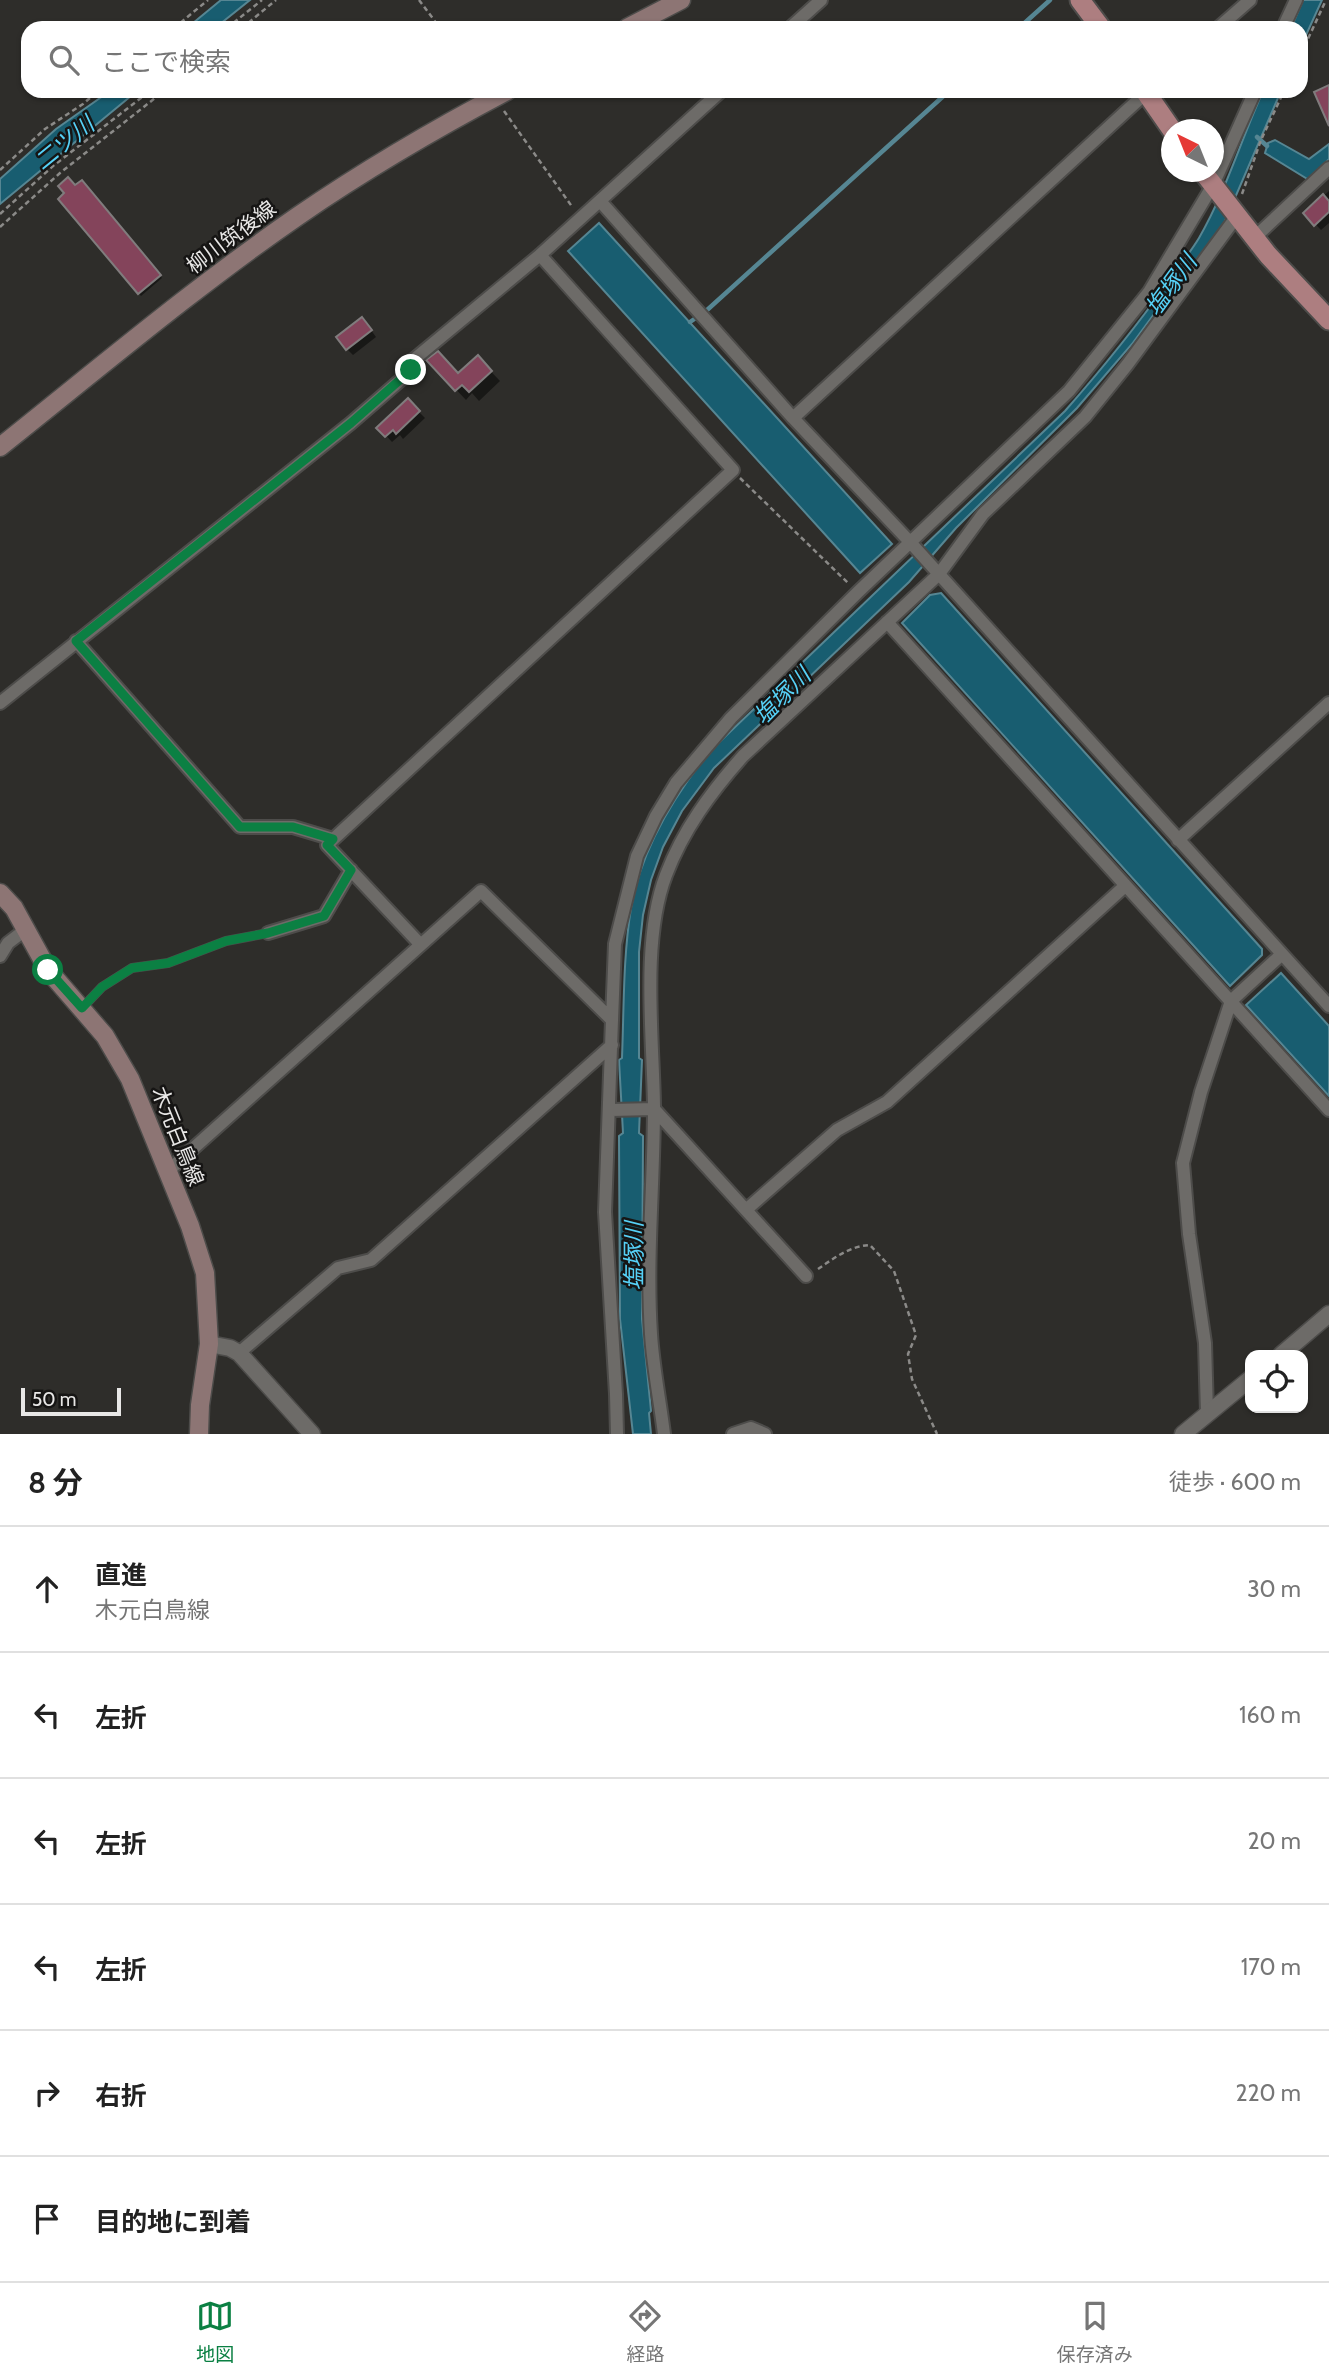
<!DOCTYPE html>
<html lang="ja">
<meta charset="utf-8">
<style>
:root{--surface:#fff;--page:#f6f6f6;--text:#222;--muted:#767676;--line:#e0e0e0;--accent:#0b8043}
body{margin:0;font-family:Cabin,"Noto Sans JP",sans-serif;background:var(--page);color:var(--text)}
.controls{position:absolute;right:21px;bottom:21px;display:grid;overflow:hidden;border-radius:14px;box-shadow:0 2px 5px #0004}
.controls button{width:63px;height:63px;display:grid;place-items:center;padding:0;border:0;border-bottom:2px solid var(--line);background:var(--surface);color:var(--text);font:35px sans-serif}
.compass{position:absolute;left:1161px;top:119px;width:63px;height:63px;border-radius:50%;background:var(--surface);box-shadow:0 2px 5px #0004;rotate:317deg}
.scale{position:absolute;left:21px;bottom:18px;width:100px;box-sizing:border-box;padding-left:7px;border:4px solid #e8e7e6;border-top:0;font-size:19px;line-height:24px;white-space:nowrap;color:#e8e7e6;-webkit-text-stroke:5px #161514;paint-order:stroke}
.stop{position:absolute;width:21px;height:21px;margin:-16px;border:5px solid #0b8043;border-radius:50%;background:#fff}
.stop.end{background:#0b8043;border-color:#fff;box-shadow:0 2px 7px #0008}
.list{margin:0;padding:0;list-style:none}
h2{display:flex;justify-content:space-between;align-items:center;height:91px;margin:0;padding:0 28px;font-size:30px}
h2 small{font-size:23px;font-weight:400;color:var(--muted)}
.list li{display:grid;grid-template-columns:46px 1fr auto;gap:21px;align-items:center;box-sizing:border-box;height:126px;padding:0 28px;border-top:2px solid var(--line)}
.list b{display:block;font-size:26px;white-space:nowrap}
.list p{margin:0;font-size:23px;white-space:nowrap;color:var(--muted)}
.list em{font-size:23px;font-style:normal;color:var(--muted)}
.icon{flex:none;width:38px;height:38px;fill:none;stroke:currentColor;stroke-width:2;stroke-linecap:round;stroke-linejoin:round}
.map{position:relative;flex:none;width:1329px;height:1434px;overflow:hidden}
.search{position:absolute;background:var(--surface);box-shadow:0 2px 5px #0004;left:21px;right:21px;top:21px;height:77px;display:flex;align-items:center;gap:18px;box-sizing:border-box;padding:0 24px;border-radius:21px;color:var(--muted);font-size:26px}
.sheet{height:847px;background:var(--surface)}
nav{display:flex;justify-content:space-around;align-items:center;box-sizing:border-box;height:98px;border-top:2px solid var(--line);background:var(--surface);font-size:19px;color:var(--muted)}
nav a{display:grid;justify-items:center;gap:4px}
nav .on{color:var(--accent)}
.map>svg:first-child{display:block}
.water{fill:#185d70;stroke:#568693;stroke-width:2}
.shadow{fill:#0007}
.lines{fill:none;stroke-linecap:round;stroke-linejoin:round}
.stream{stroke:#568693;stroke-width:4.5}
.building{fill:#84445b;stroke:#807c7d;stroke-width:2}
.service-casing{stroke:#4d4c4a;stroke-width:10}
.minor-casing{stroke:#4d4c4a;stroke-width:16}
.tertiary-casing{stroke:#4d4c4a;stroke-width:19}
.secondary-casing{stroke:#4d4c4a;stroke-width:21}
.primary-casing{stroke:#4d4c4a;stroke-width:23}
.path{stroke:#8b8a88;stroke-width:2.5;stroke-dasharray:5 3.5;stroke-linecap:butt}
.service{stroke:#6d6b68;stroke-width:6}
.minor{stroke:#6d6b68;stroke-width:12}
.tertiary{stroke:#6d6b68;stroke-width:16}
.secondary{stroke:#8d7574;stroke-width:18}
.primary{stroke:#ad7e80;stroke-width:19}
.route{stroke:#0b8043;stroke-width:9}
.labels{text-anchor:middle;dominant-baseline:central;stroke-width:5;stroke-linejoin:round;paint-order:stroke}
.street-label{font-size:21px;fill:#e8e7e6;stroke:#161514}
.water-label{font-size:23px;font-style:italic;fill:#56d1f7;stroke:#161514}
</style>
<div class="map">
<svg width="1329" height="1434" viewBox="0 0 1329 1434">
<rect width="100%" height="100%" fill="#2e2d2a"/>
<path class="water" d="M 221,0 L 250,0 L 215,28 L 187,28 Z
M 1303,0 L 1322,0 L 1301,46 L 1301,28 L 1291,28 Z
M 110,91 L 137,91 L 0,204 L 0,179 L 56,129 Z
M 1263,91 L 1281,91 L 1222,228 L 1165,299 L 1132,344 L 1077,408 L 956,528 L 909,582 L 714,768 L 682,811 L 663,847 L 651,880 L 643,915 L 639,952 L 639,1058 L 642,1060 L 639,1133 L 643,1136 L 642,1319 L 651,1411 L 649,1413 L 651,1434 L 633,1434 L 620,1319 L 619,1136 L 623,1133 L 619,1060 L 622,1058 C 624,1008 623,957 631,908 C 641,849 673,797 710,751 L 1065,411 C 1101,370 1136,327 1168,282 C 1178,267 1190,253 1199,238 C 1226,191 1241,140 1263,91 Z
M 1275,140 L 1309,159 L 1329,144 L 1329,159 L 1309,180 L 1265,153 L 1268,143 Z
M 599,223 L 892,544 L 860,573 L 568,251 Z
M 941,593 L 1262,949 L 1262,955 L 1230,986 L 902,623 L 930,595 Z
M 1281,973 L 1329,1026 L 1329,1096 L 1246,1005 Z"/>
<path class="shadow" d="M 82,182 L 162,278 L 141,296 L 60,199 Z
M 1329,191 L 1329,223 L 1321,230 L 1305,213 Z
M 368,326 L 376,337 L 353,355 L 347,349 Z
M 478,358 L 500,381 L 479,401 L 472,393 L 466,400 L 429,361 L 459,375 Z
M 408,401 L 425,418 L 403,439 L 400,435 L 392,442 L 379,428 Z"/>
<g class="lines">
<path class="stream" d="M 1019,28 L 1050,0
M 1161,91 L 1162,91
M 1257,137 L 1267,146
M 690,322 L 706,311 L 949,91"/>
</g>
<path class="building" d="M 1329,85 L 1329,126 L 1314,92 Z
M 68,177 L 75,185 L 82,180 L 161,275 L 138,294 L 58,199 L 64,193 L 58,186 Z
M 1323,194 L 1329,201 L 1329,212 L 1314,226 L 1303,213 Z
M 362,317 L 372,330 L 346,350 L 336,337 Z
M 438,351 L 458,373 L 478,355 L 492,371 L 469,392 L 462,385 L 455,391 L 426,360 Z
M 408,398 L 420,411 L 396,434 L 393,430 L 385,437 L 376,428 Z"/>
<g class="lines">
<defs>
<path id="service" d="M 83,1007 L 102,987 L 132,968 L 168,963 L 226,941 L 268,933"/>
<path id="minor" d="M 790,28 L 821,0
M 1218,28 L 1250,0
M 1283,28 L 1296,0
M 600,201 L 793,418 L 910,542 L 1329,1006
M 1254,238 L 1329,168
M 793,418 L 1148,91
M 887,622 L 1329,1110
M 76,641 L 240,827 L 293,827 L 333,839
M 0,703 L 351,423 L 411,371 L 412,361 L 540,255 L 721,91
M 1178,840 L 1329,703
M 268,933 L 324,916 L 351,870
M 420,944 L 327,845 L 733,470 L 540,255
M 0,956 L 8,943 L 25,930
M 611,1110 L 654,1109 L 806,1276
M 168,1171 L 481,891 L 612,1020
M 747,1209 L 837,1130 L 887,1102 L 1125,886
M 239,1353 L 338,1268 L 371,1260 L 612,1045
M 1207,1413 L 1205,1343 L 1189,1234 L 1183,1163 L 1201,1092 L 1231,1001 L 1282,954
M 617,1434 L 616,1394 L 605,1212 L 612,1020 L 615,944 L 637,856 L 656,816 L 676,783 L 731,718 L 858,592 L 1069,391 L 1149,292 L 1213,185 L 1255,91
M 664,1434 C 660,1401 653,1367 651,1334 C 646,1258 654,1182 654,1106 C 653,1036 641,940 666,875 C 683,830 711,792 743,756 L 939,574 L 983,514 L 1085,417 L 1127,365 L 1237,216
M 733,1434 L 751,1428 L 765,1434"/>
<path id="tertiary" d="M 209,1344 L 230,1348 L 239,1353 L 312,1434
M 1281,1355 L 1329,1314
M 1183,1434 L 1250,1379"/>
<path id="secondary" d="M 627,28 L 681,0
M 0,447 C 98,369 195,287 298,216 C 365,170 435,129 507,91
M 0,893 L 14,908 L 48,970 L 105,1036 L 130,1079 L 190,1226 L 205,1273 L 209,1344 L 200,1405 L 199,1434"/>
<path id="primary" d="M 1080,0 L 1101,28
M 1145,91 L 1172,130
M 1203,172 L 1268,255 L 1329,320"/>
</defs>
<use href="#service" class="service-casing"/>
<use href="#minor" class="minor-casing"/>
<use href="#tertiary" class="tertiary-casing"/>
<use href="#secondary" class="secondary-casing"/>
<use href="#primary" class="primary-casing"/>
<path class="path" d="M 419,0 L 440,28
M 174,28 L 208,0
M 227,28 L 262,0
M 242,28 L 276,0
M 1301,54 L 1326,0
M 504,111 L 573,208
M 0,170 L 45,129 L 83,104 L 98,91
M 1242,194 L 1261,140 L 1284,91
M 0,214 L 53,166 L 150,91
M 0,227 L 60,173 L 164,91
M 740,478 L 848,583
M 818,1269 C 834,1258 850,1246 870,1245 L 894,1271 L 916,1335 L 908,1354 L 912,1379 L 937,1434"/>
<use href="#service" class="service"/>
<use href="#minor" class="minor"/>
<use href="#tertiary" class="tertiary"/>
<use href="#secondary" class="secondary"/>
<use href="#primary" class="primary"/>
</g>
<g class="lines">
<path class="route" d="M 48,970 L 82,1008 L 102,987 L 132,968 L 168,963 L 226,941 L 268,933 L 324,916 L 351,870 L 327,845 L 333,839 L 293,827 L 240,827 L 76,641 L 351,423 L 411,370"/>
</g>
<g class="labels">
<g class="street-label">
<text transform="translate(231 237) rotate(-37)">柳川筑後線</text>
<text transform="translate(178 1136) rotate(68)">木元白鳥線</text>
</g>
<g class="water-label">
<text transform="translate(64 143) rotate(-39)">二ツ川</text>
<text transform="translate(1171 285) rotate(-54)">塩塚川</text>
<text transform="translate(782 696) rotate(-45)">塩塚川</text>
<text transform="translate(634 1256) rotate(-90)">塩塚川</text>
</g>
</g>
</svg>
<div class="controls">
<button><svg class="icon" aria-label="locate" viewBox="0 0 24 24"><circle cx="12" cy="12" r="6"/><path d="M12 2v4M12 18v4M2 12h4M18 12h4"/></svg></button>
</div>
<svg class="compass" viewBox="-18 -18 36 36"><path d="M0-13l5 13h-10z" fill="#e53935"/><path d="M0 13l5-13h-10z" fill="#767676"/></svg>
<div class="scale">50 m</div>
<div class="stop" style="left:48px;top:970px"></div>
<div class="stop end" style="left:411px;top:370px"></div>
<div class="search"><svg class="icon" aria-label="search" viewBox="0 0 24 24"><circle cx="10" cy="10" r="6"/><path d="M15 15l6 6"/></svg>ここで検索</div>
</div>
<section class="sheet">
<h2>8 分<small>徒歩 · 600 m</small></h2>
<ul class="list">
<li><svg class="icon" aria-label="ahead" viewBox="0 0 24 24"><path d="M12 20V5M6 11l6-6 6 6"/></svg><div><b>直進</b><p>木元白鳥線</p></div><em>30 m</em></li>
<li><svg class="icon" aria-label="left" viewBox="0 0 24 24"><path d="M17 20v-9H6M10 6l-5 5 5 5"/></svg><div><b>左折</b></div><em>160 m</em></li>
<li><svg class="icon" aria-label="left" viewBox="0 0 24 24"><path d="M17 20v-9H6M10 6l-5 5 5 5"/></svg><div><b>左折</b></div><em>20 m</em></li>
<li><svg class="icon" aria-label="left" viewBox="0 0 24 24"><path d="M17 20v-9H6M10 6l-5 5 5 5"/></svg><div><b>左折</b></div><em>170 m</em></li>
<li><svg class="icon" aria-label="right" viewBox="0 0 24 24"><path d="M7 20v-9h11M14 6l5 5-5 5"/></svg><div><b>右折</b></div><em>220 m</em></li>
<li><svg class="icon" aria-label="arrive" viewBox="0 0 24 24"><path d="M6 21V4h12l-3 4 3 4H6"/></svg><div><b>目的地に到着</b></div></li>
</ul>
</section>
<nav>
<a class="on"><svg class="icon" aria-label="map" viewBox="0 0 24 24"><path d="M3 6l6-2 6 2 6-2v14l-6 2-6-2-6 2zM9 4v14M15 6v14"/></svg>地図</a>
<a><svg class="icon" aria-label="directions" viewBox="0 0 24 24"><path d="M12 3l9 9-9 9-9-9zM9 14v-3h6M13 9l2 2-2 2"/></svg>経路</a>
<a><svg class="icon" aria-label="saved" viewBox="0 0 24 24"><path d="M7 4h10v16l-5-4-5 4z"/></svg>保存済み</a>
</nav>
